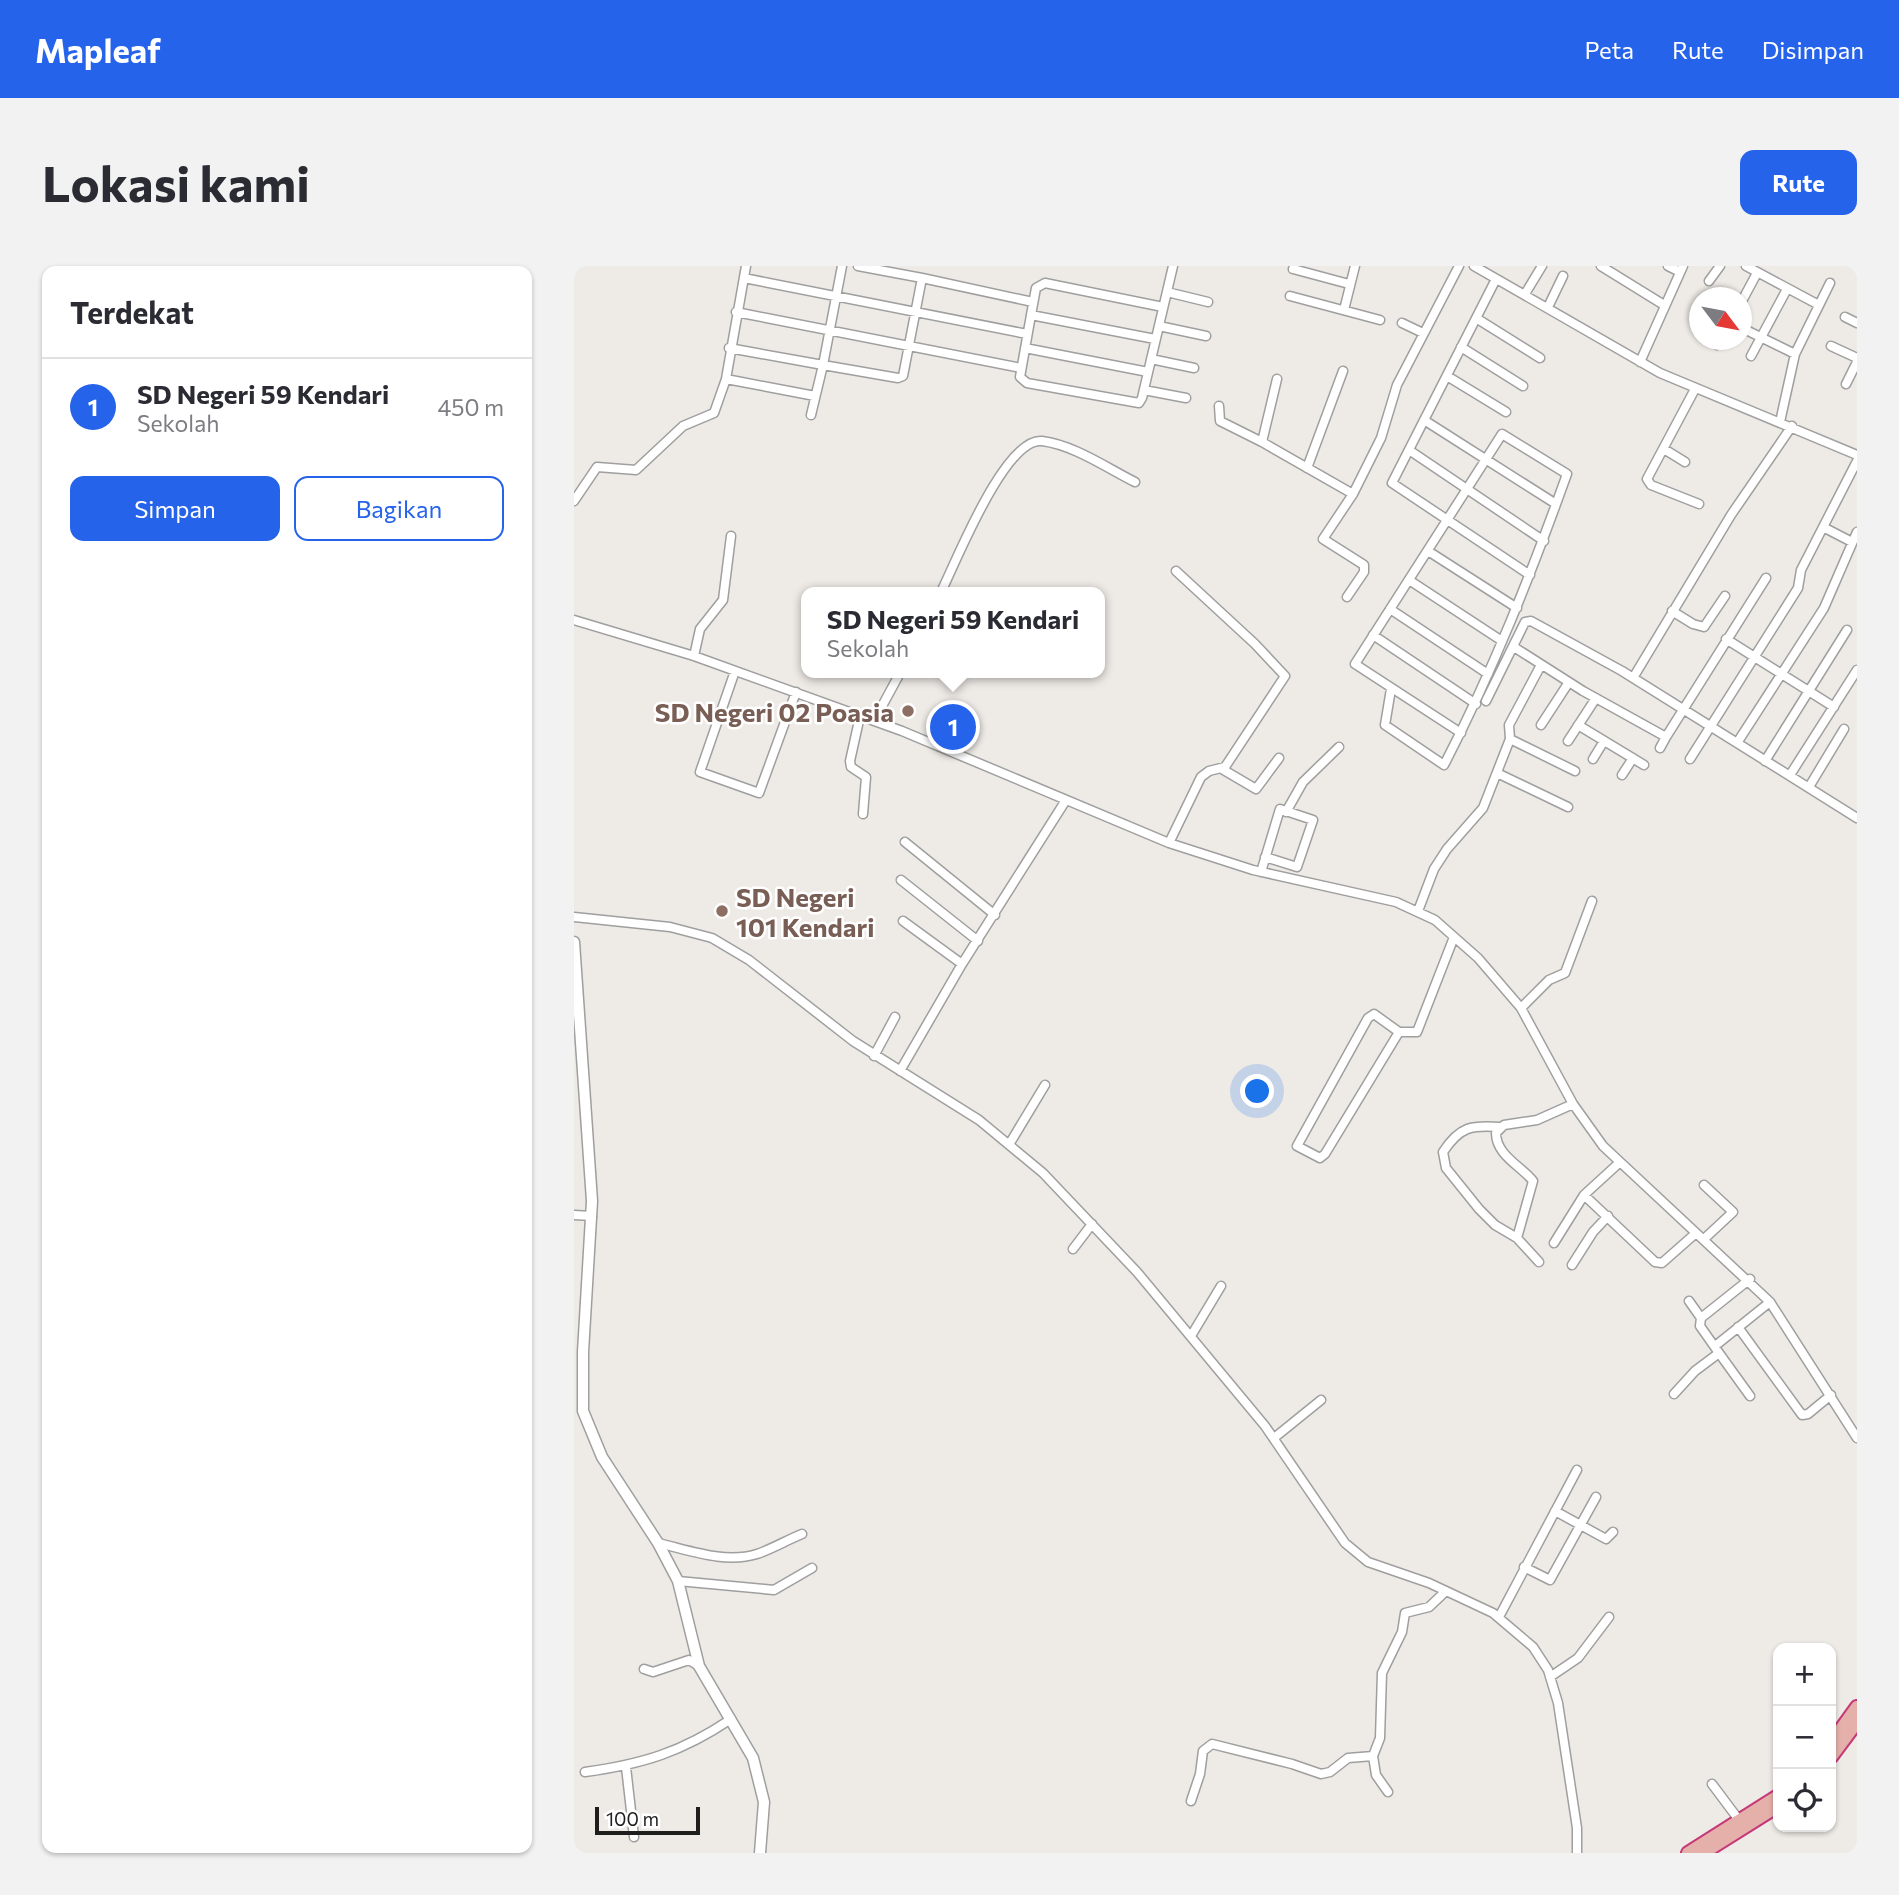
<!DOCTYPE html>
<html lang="id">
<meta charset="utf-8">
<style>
:root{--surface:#fff;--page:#f2f2f3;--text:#2b2b33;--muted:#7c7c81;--line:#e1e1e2;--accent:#2563eb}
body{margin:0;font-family:Commissioner,sans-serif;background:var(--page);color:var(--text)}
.controls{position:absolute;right:21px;bottom:21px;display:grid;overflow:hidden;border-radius:14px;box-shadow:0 2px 5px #0004}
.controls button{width:63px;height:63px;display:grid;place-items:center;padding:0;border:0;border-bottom:2px solid var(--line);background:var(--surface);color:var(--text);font:35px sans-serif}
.compass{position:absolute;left:1115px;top:21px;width:63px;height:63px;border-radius:50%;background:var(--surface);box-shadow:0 2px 5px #0004;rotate:122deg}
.scale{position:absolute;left:21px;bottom:18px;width:105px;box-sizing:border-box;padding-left:7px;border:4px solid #1e1e1e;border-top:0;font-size:19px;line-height:24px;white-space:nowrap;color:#1e1e1e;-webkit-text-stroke:5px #fff;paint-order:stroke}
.you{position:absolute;left:684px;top:826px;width:24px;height:24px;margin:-18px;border:5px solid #fff;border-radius:50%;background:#1a73e8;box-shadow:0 0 0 10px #1a73e833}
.badge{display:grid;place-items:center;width:46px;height:46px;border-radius:50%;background:var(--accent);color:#fff;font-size:23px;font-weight:700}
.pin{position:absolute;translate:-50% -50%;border:4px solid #fff;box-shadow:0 2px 7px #0006}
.popup{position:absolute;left:227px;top:321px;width:304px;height:91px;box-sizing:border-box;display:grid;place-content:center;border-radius:14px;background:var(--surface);filter:drop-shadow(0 2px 5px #0005);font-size:23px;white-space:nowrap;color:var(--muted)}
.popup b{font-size:26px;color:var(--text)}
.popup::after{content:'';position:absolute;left:50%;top:100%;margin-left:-14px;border:14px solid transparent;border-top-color:var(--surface)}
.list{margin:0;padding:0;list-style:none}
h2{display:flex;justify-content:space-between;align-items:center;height:91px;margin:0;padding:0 28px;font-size:30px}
h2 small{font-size:23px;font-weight:400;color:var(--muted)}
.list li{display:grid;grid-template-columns:46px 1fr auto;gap:21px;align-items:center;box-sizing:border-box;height:98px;padding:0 28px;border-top:2px solid var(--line)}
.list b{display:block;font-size:26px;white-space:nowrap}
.list p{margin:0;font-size:23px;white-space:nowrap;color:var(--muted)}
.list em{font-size:23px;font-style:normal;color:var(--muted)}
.actions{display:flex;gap:14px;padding:21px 28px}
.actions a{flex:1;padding:16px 0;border:2px solid var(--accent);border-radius:14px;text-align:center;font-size:24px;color:var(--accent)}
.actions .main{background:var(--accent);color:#fff}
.icon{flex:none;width:38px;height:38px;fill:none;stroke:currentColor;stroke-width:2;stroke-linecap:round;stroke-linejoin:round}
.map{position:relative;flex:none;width:1283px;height:1587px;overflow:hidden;border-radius:14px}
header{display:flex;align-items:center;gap:42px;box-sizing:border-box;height:98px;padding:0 35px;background:var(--accent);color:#fff}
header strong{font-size:33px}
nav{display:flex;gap:38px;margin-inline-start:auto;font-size:24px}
.intro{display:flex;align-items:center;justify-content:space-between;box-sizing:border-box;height:168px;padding:0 42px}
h1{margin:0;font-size:49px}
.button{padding:18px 32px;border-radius:14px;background:var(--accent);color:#fff;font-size:24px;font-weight:700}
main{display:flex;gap:42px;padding:0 42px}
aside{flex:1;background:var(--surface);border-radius:14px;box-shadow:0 2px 5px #0004}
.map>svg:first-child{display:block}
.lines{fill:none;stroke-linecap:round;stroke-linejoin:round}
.minor-casing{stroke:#9f9f9f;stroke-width:11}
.tertiary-casing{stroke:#9f9f9f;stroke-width:13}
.trunk-casing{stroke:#c53979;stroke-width:16}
.minor{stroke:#fff;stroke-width:8}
.tertiary{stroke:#fff;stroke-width:10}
.trunk{stroke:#e6b0aa;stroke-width:12}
.education-dot{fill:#8d6e63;stroke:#fff;stroke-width:2.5}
.labels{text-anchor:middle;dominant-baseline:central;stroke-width:5;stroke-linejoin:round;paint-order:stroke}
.education-label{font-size:26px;font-weight:bold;fill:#785e54;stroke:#fff;text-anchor:end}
</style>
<header>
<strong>Mapleaf</strong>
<nav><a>Peta</a><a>Rute</a><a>Disimpan</a></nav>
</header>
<div class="intro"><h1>Lokasi kami</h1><a class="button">Rute</a></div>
<main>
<aside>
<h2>Terdekat<small></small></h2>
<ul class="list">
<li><span class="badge">1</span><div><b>SD Negeri 59 Kendari</b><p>Sekolah</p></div><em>450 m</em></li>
</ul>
<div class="actions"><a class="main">Simpan</a><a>Bagikan</a></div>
</aside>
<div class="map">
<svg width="1283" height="1587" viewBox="0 0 1283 1587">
<rect width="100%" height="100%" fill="#eeeae6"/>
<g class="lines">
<defs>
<path id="minor" d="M 172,0 L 152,113 L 241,130
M 268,0 L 249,99 L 324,112 L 329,110 L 348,12 L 284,0
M 900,0 L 1086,107 L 1283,189
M 1027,0 L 1090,39
M 1094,0 L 1106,6
M 1172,0 L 1243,38
M 719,3 L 775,18
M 170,12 L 453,68
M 348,12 L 459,36
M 922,13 L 818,217 L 956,309
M 1135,15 L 1146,0
M 593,26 L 634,36
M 951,28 L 968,0
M 716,30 L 806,54
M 1168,35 L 1183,7
M 974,41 L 989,10
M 770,44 L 781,0
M 162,46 L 447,102
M 457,49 L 462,22 L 471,17 L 589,41
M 1271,51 L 1283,57
M 902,52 L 966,92
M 828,57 L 849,67
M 585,60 L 632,70
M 1168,62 L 1221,88
M 581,73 L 457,49 L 446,111 L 453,117 L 565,137 L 568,132 L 599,0
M 1143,79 L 1146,74
M 1257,80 L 1283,92
M 887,81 L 949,120
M 155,82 L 249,99 L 237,149
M 451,82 L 574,106
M 1177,90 L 1213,23
M 577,93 L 620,102
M 1066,96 L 1109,0
M 873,110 L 932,146
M 703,113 L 688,176 L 779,228
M 1272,118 L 1283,96
M 1121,123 L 1073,213 L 1077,219 L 1125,238
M 570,124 L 612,132
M 645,140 L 646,155 L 688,176
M 850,154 L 982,238
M 1206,156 L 1221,88 L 1256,17
M 1090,183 L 1111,196
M 835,184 L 970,275
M 733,202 L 769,105
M 0,235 L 23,201 L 62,204 L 109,160 L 140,147 L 152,113
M 1249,261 L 1278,276
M 854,285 L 943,342
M 835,314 L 928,375
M 367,326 C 382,296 431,171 468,175 C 500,179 533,202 561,216
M 773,331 L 790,306 L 790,299 L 749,273 L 779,228 L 807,172 L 823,119 L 885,0
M 816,343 L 914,408
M 1098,345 L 1119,358 L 1130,361 L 1151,330
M 0,354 L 120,390 L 328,465 L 595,577 L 679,604 L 822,636 L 861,654 L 904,692 L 947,742 L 999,838 L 1029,880 L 1196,1036 L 1283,1172
M 799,369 L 902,438
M 1152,373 L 1260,441
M 940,381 L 1009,425 L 1092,471 L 1192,312
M 120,390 L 126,363 L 149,334 L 157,270
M 161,405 L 126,506 L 185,527 L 222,426
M 1059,412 L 1157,249 L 1218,160
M 817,423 L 811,459 L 870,499 C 919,405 957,308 993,208 L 928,168 L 781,398 L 887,467
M 912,435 L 951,356 L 957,355 L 1048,405 L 1283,552
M 286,450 L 276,495 L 277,501 L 292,511 L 289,548
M 300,455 L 326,407
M 967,459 L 995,416
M 1004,459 L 1070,499
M 936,473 L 935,459 L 967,399
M 994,475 L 1022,432
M 1163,477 L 1250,342 L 1283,266
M 1086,482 L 1092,471
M 1019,493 L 1030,475
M 1116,493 L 1224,322 L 1227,304 L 1283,195
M 1191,495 L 1273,364
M 648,503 L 682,523 L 705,492
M 923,507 L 994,541
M 1048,509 L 1059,492
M 1216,509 L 1283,404
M 1235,521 L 1270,463
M 712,546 L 729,516 L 765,481
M 331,576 L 421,649
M 595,577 L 627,511 L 635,505 L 651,501 L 711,410 L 681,378 L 602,305
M 687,606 L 706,543 L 739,554 L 723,601 L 691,591
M 327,614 L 404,675
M 844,645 L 860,603 L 873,583 L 909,542 L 936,473 L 1001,505
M 0,651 L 96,661 L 138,672 L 175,694 L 279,775 L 405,854 L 469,907 L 563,1006 L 691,1160 L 771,1277 L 794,1296 L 855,1317 L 919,1347 L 959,1381 L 974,1404 L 984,1437 L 1003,1562 L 1003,1587
M 329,655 L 388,698
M 947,742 L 975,714 L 991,707 L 1018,635
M 825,766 L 751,888 L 746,892 L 723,880 L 794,752 L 800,748 L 825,766 L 843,766 L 880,671
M 300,790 L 321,751
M 326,805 L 388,698 L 492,534
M 926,861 C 898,859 886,860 869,886 L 872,902 L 905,943 L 921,959 L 943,972
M 436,877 L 471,819
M 1045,897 L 1010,929 L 1081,996 L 1088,997 L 1122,967
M 0,949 L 18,950
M 1130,973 L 1159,946 L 1130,919
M 980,977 L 1010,929
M 499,983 L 518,958
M 965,996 L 943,972 L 959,915 C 947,900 922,889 922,867 L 930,859 L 963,854 L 999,838
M 998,999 L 1019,966 L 1034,950
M 1115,1035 L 1127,1052 L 1176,1013
M 1164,1061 L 1228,1149 L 1234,1148 L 1257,1129
M 617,1070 L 647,1020
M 1141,1080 L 1196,1036
M 1145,1087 L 1176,1130
M 1100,1128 L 1121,1105 L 1145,1087 L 1126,1060 L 1127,1052
M 700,1172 L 747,1134
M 981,1245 L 1032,1273 L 1039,1266
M 84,1277 C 115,1284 151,1298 183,1288 C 198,1283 213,1274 228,1268
M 950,1301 L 976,1314 L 1022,1231
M 104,1315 L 200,1324 L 238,1302
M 925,1351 L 1003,1204
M 70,1403 L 79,1406 L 115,1394 L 125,1400
M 976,1411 L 1004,1392 L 1035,1351
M 799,1490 L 802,1509 L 814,1526
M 52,1501 L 60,1571
M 11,1506 C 69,1498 108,1486 157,1453
M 1138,1518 L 1165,1554
M 617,1535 L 626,1508 L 629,1485 L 638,1478 L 718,1498 L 747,1508 L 756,1506 L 774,1492 L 799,1490 L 806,1472 L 808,1407 L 828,1366 L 831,1347 L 855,1341 L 872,1325"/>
<path id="tertiary" d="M 0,676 L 18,935 L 9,1086 L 9,1145 L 28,1191 L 84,1277 L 104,1315 L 125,1400 L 179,1492 L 190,1536 L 186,1587"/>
<path id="trunk" d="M 1257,1477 L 1283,1441
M 1257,1491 L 1283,1456
M 1114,1587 L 1204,1530
M 1129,1587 L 1204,1540"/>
</defs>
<use href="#minor" class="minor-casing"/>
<use href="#tertiary" class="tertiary-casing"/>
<use href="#trunk" class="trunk-casing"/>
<use href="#minor" class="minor"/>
<use href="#tertiary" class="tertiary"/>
<use href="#trunk" class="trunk"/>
</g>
<g class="education-dot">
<circle cx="334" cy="445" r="7"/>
<circle cx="148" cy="645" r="7"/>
</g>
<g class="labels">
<g class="education-label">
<text x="320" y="445">SD Negeri 02 Poasia</text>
<text x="162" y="630" text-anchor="start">SD Negeri<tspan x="162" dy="30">101 Kendari</tspan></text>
</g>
</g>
</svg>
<div class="controls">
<button>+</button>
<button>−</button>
<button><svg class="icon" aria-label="locate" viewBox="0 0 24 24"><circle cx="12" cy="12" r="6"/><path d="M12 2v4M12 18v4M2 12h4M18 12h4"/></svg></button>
</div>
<svg class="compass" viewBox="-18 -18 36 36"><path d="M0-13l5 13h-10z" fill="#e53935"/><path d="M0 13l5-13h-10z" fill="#7c7c81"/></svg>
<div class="scale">100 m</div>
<div class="you"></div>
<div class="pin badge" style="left:379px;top:461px">1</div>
<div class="popup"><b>SD Negeri 59 Kendari</b>Sekolah</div>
</div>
</main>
